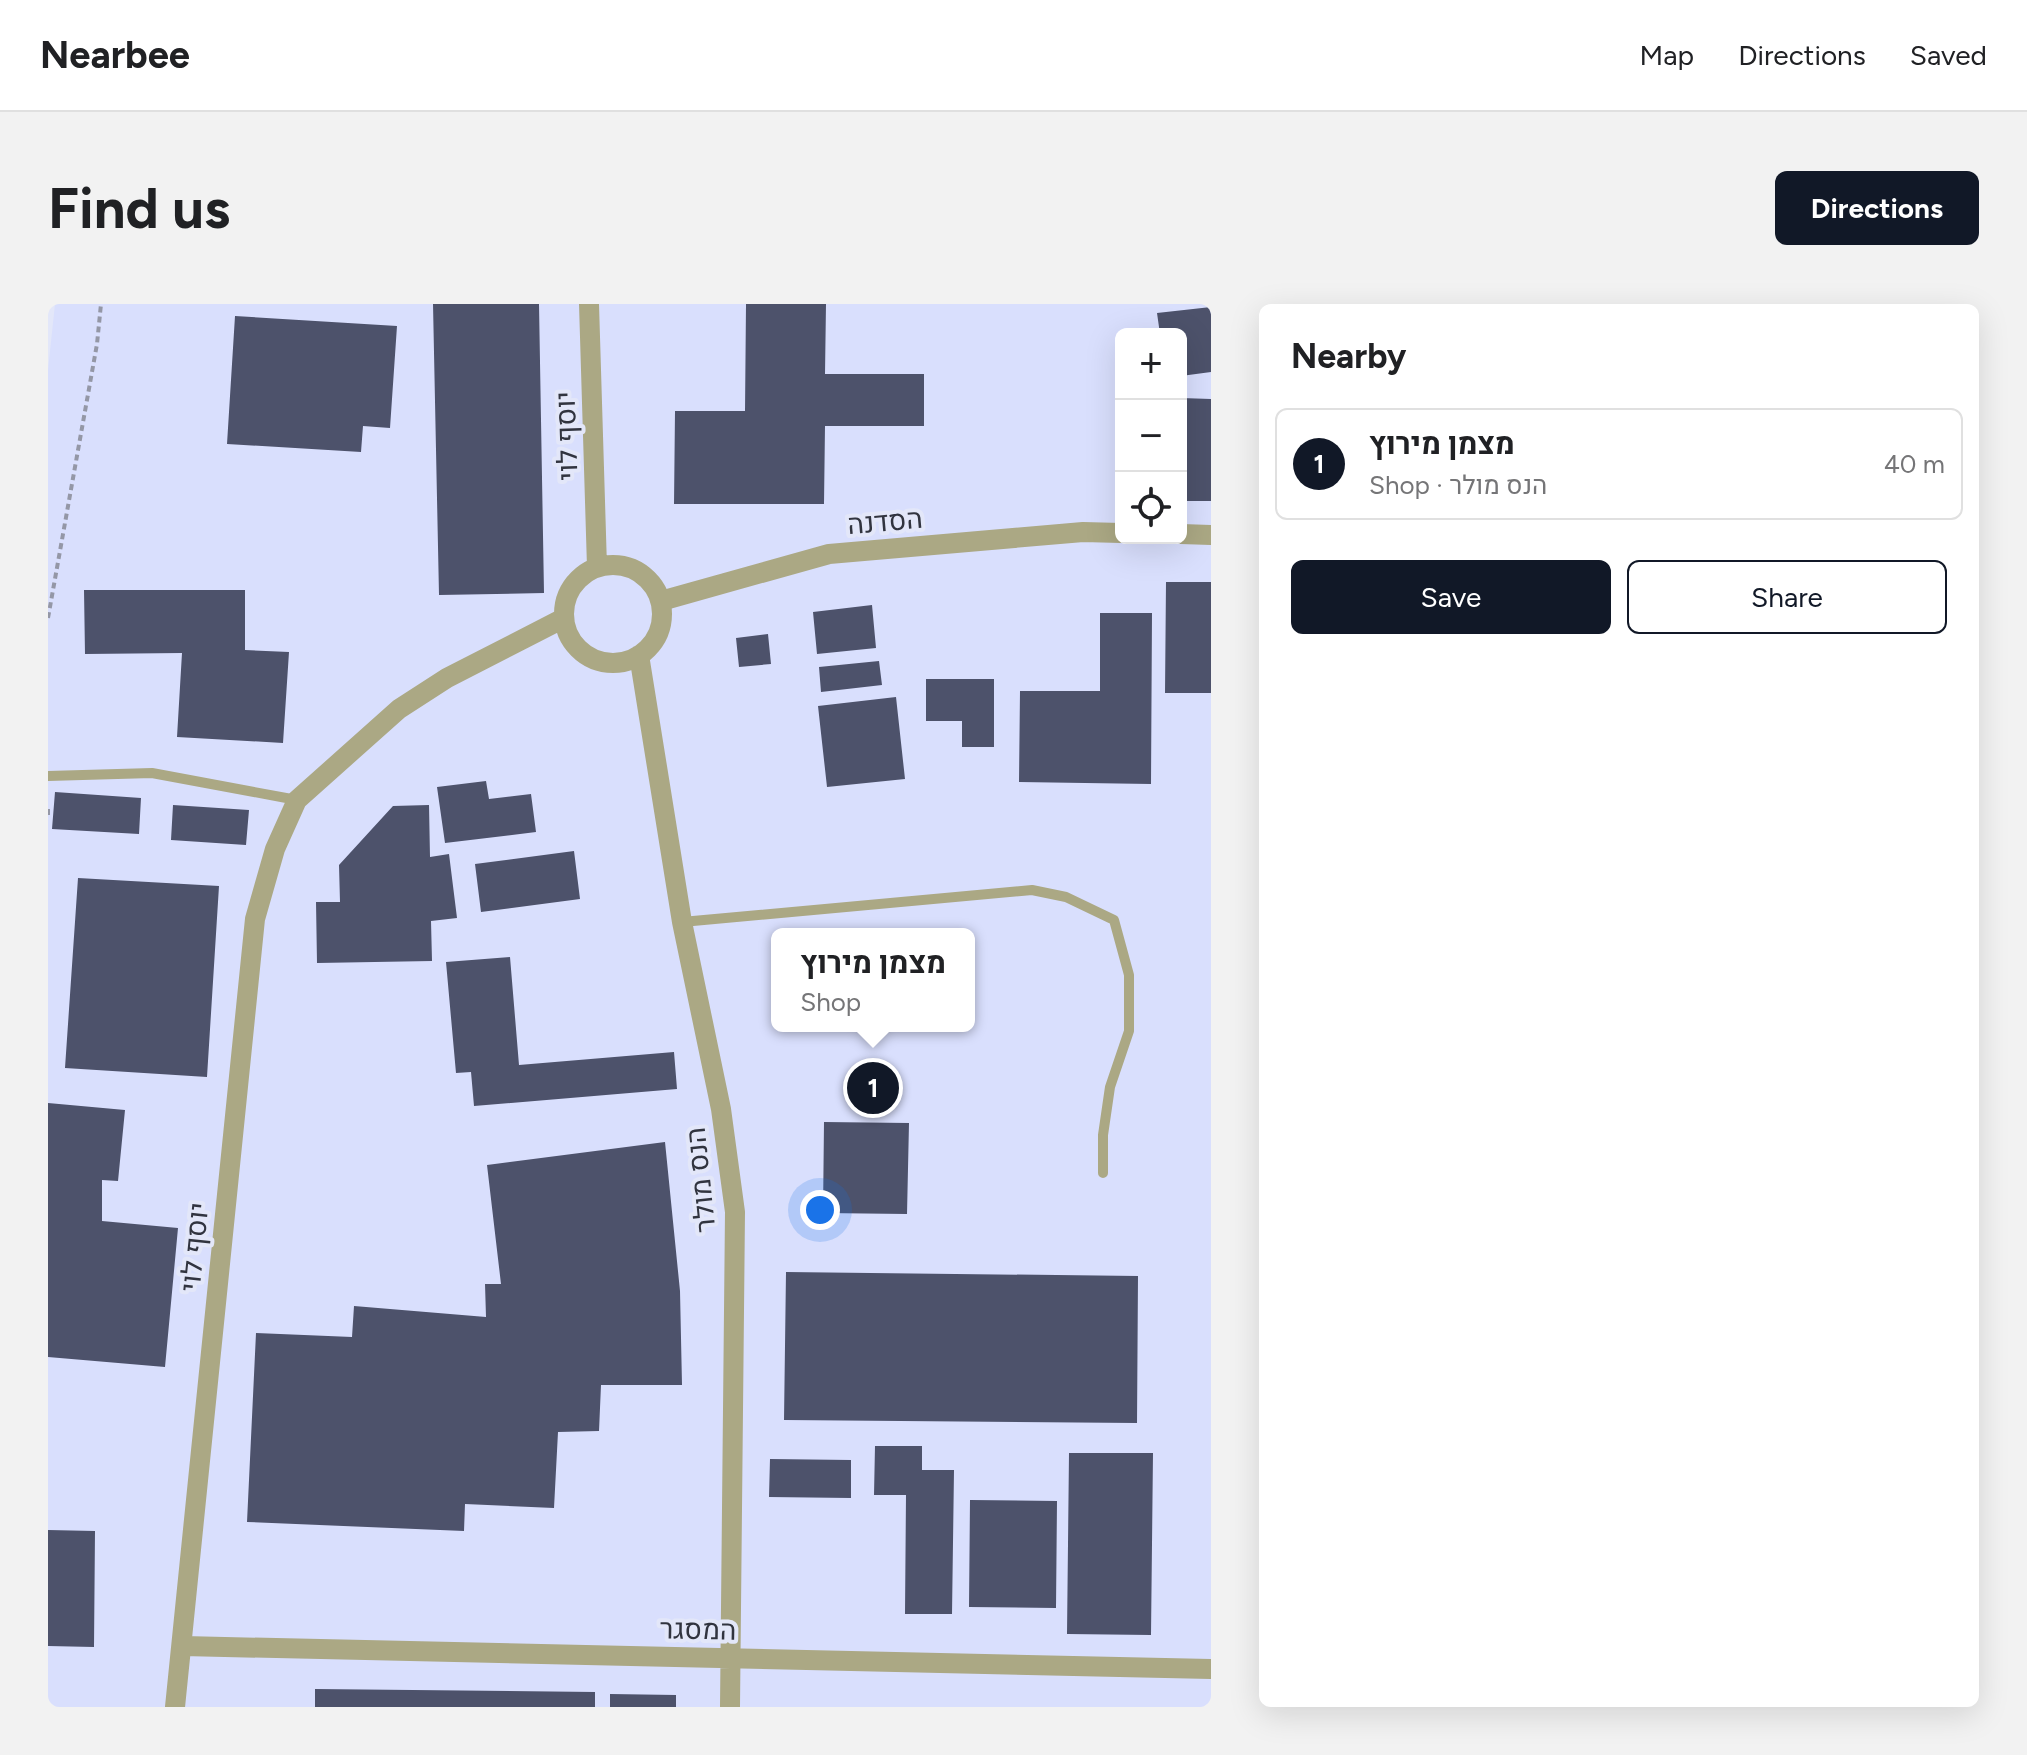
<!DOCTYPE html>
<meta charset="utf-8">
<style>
:root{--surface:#fff;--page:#f2f2f2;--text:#202124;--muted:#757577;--line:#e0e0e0;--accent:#111827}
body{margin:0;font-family:Figtree,Heebo,sans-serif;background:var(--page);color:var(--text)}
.controls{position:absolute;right:24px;top:24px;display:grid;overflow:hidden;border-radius:12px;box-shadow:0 8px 32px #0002}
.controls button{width:72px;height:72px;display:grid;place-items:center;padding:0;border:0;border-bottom:2px solid var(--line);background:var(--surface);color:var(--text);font:40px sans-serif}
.you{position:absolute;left:772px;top:906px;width:28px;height:28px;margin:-20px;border:6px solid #fff;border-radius:50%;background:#1a73e8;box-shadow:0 0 0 12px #1a73e833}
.badge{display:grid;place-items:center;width:52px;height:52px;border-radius:50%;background:var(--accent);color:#fff;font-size:26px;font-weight:700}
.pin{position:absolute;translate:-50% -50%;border:4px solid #fff;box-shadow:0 2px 8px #0006}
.popup{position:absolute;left:723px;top:624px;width:204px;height:104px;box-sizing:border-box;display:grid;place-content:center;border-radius:12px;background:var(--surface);filter:drop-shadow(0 2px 6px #0005);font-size:26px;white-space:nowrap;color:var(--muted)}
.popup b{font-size:30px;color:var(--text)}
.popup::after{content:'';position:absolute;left:50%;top:100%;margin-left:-16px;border:16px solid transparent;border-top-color:var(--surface)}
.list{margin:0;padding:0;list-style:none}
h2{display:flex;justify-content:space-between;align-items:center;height:104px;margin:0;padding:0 32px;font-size:34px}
h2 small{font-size:26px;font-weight:400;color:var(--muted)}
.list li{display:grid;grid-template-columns:52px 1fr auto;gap:24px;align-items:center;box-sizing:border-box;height:112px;margin:0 16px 16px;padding:0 16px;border:2px solid var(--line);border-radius:12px}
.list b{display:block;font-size:30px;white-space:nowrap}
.list p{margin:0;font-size:26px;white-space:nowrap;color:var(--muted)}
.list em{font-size:26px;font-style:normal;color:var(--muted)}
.actions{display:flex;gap:16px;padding:24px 32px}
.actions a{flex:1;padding:18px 0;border:2px solid var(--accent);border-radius:12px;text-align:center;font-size:28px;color:var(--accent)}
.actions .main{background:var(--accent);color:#fff}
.icon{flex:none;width:44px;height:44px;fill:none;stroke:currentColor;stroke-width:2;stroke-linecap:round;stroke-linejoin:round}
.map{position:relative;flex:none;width:1163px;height:1403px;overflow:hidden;border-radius:12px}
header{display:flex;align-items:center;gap:48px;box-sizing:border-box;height:112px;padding:0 40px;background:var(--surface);border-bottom:2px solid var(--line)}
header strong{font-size:38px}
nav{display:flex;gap:44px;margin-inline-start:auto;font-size:28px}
.intro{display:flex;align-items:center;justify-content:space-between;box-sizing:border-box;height:192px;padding:0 48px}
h1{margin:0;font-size:56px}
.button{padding:20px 36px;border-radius:12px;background:var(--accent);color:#fff;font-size:28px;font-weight:700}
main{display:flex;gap:48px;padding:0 48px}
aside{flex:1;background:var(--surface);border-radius:12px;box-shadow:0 8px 32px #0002}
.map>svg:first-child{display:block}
.built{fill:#d9dffd;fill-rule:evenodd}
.building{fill:#4d526b}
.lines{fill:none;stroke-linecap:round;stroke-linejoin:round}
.path{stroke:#9497a6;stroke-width:4;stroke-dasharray:6 4;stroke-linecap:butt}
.lane{stroke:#aba884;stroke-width:10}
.street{stroke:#aba884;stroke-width:20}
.labels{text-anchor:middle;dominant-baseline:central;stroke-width:8;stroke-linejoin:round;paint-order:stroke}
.street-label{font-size:28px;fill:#31343f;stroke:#e3e7f9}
</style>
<header>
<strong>Nearbee</strong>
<nav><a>Map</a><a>Directions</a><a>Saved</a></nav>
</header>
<div class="intro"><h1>Find us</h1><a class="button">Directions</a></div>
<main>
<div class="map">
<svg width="1163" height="1403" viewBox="0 0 1163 1403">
<rect width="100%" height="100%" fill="#e3e7f9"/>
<path class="built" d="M 7,0 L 1163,0 L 1163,1403 L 0,1403 L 0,66 ZM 1073,30 L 1133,30 L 1133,234 L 1073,234 ZM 729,630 L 921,630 L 921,722 L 729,722 Z"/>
<path class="building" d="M 385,0 L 491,0 L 496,289 L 391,291 Z
M 698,0 L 778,0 L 777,70 L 876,70 L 876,122 L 777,122 L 776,200 L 626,200 L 627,107 L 697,107 Z
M 1163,3 L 1163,68 L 1133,72 L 1133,30 L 1112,30 L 1109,9 Z
M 187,12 L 349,22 L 342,124 L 315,122 L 313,148 L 179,140 Z
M 1133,94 L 1163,95 L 1163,197 L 1133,197 Z
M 1118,278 L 1163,278 L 1163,389 L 1117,389 Z
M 36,286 L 197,286 L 197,346 L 241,348 L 235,439 L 129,433 L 134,349 L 37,350 Z
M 824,301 L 828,344 L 769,350 L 765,308 Z
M 1052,309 L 1104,309 L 1103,480 L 971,478 L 972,387 L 1052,387 Z
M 720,330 L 723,360 L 691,363 L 688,334 Z
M 831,357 L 834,381 L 773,388 L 771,363 Z
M 878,375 L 946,375 L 946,443 L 914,443 L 914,417 L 878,417 Z
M 848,393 L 857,475 L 779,483 L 770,402 Z
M 438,477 L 441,495 L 483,490 L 488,528 L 397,539 L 389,483 Z
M 7,488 L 93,494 L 91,530 L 4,525 Z
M 125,501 L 201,506 L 198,541 L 123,536 Z
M 381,501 L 382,553 L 401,550 L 409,614 L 383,617 L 384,657 L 269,659 L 268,598 L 292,598 L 291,561 L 345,502 Z
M 526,547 L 532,595 L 433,608 L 427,560 Z
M 30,574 L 171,582 L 159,773 L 17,764 Z
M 462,653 L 471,761 L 626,748 L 629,785 L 426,802 L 423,768 L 408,769 L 398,658 Z
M 0,799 L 77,806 L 70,877 L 54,876 L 54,917 L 130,924 L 117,1063 L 0,1053 Z
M 776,818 L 861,819 L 859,910 L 775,909 Z
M 617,838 L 632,987 L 634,1081 L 553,1081 L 551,1127 L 510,1128 L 506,1204 L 417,1200 L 416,1227 L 199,1218 L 208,1029 L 304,1033 L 306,1002 L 438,1013 L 437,980 L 453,980 L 439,861 Z
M 738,968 L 1090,972 L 1089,1119 L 736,1116 Z
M 827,1142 L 874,1142 L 874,1166 L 906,1166 L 904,1310 L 857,1310 L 858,1191 L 826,1191 Z
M 1021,1149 L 1105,1149 L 1103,1331 L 1019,1330 Z
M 722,1155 L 803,1156 L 803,1194 L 721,1193 Z
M 922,1196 L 1009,1197 L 1008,1304 L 921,1303 Z
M 0,1226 L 47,1227 L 46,1343 L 0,1342 Z
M 267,1385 L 547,1388 L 547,1403 L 267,1403 Z
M 562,1390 L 628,1391 L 628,1403 L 562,1403 Z"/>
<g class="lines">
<path class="path" d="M 0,314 L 49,40 L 53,0
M 0,505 L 0,515"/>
<path class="lane" d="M 0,472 L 104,469 L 249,496
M 634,618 L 984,586 L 1018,593 L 1066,616 L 1081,671 L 1081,727 L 1062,783 L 1055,831 L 1055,869"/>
<path class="street" d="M 541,0 L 549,263
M 1133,230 L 1163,231
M516 310a49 49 0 1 1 98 0a49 49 0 1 1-98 0Z
M 613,297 L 781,250 L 1035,228 L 1073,229
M 591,351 L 634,618 L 673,805 L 687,908 L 682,1403
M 135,1342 L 1163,1365
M 127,1403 L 207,615 L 227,545 L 249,496 L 351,405 L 399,374 L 516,314"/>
</g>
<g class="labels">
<g class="street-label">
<text transform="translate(518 132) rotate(-92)">יוסף לוי</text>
<text transform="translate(837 217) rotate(-5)">הסדנה</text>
<text transform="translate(652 876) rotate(-96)">הנס מולר</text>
<text transform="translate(146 943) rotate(-84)">יוסף לוי</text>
<text transform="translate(650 1325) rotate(1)">המסגר</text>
</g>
</g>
</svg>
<div class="controls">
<button>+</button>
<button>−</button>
<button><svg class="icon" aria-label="locate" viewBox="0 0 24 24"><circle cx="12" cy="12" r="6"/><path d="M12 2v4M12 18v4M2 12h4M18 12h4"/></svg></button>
</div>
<div class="you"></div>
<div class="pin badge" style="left:825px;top:784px">1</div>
<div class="popup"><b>מצמן מירוץ</b>Shop</div>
</div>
<aside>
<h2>Nearby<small></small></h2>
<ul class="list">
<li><span class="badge">1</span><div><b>מצמן מירוץ</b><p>Shop · הנס מולר</p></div><em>40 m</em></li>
</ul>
<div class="actions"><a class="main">Save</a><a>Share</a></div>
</aside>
</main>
